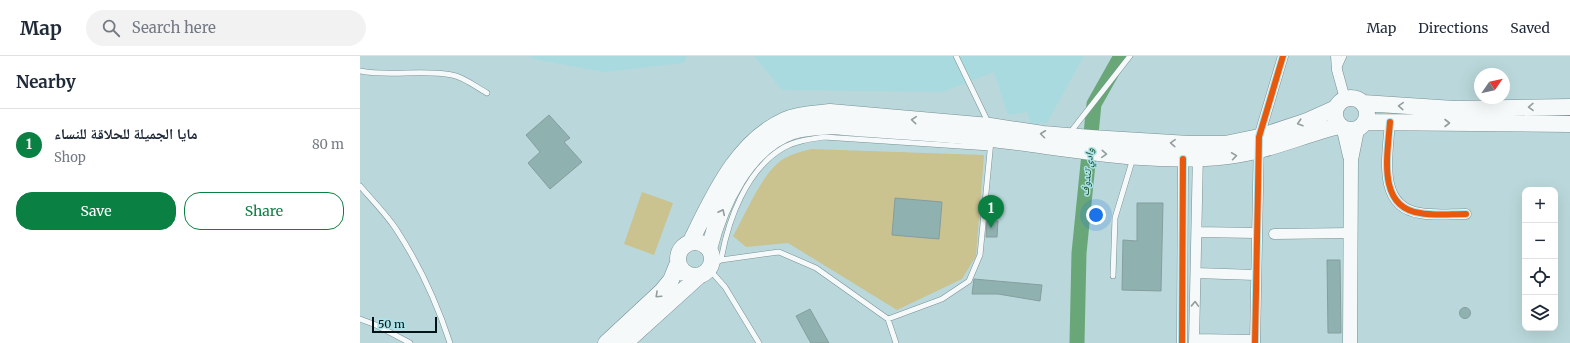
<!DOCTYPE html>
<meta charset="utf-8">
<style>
:root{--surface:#fff;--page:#f2f2f3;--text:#1f2937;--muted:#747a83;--line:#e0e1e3;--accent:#0b8043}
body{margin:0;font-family:Merriweather,"Noto Naskh Arabic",serif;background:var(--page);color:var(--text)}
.controls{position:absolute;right:12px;bottom:12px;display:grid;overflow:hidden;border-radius:8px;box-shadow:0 4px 16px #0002}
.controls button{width:36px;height:36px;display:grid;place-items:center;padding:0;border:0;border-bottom:1px solid var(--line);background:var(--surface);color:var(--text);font:20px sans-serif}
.compass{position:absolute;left:1114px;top:12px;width:36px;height:36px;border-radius:50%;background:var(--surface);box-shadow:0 4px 16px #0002;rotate:56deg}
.scale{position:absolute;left:12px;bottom:10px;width:65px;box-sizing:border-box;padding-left:4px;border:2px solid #001315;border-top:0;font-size:11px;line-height:14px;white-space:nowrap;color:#001315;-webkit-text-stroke:3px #ace2e9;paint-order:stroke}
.you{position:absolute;left:736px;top:159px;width:14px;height:14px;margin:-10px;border:3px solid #fff;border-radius:50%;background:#1a73e8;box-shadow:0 0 0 6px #1a73e833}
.badge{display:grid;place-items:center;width:26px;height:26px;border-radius:50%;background:var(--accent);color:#fff;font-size:13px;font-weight:700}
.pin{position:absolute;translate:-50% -33px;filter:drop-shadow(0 1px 2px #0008)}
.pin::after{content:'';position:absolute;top:21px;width:14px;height:12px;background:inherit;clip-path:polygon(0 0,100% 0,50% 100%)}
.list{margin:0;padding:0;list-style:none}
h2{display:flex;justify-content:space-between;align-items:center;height:52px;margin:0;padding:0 16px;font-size:17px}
h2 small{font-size:13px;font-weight:400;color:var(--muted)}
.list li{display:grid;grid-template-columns:26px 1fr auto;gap:12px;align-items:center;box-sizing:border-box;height:72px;padding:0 16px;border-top:1px solid var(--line)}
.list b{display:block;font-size:15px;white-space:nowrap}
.list p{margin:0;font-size:13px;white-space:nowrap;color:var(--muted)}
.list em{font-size:13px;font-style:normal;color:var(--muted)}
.actions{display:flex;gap:8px;padding:12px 16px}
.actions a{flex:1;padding:9px 0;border:1px solid var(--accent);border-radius:16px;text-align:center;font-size:14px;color:var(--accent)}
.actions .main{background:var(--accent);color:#fff}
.icon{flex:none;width:22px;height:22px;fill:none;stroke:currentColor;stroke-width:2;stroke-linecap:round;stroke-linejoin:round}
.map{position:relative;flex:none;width:1210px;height:287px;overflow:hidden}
header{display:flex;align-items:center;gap:24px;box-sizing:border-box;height:56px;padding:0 20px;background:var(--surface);border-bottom:1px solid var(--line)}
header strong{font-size:19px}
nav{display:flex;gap:22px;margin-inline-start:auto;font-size:14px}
.search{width:280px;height:36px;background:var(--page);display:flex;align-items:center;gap:10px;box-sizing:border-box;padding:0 14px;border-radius:22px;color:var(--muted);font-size:15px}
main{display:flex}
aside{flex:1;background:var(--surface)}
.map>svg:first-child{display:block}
.built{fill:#a9dadf}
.green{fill:#cac28f}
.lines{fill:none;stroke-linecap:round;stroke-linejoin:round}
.river{stroke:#69a778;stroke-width:15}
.building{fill:#8fb1b0;stroke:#869d9d}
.service-casing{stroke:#799093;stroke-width:6}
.minor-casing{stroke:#799093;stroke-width:11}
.secondary-casing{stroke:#799093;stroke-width:15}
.primary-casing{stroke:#799093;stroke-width:17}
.service{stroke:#f5f9fa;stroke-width:5}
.minor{stroke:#f5f9fa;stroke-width:10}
.secondary{stroke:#f5f9fa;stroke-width:14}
.primary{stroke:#f5f9fa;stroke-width:16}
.cycleway-casing{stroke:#ace2e9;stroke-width:8}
.cycleway{stroke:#e8590c;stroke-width:6}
.oneway{stroke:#939d9e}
.labels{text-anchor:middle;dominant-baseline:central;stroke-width:3;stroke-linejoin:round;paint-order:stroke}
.water-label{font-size:11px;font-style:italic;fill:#10471a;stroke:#ace2e9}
</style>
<header>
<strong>Map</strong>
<div class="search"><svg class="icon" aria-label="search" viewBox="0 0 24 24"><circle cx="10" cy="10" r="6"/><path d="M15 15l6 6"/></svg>Search here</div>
<nav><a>Map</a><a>Directions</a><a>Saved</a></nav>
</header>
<main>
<aside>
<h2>Nearby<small></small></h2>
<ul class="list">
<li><span class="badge">1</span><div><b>مايا الجميلة للحلاقة للنساء</b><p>Shop</p></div><em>80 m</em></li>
</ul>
<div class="actions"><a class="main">Save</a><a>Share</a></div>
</aside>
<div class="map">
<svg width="1210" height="287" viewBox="0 0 1210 287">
<rect width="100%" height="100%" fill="#bad8db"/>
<path class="built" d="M 169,0 L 327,0 L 324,7 L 244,16 L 174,3 Z
M 394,0 L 724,0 L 687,67 L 671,68 L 667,56 L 648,59 L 634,16 L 583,36 L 422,34 Z"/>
<path class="green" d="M 451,93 L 624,99 L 616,200 L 602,223 L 537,254 L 428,187 L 386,191 L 373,180 C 386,157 400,122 419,106 C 428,99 440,96 451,93 Z
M 282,136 L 313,147 L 294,199 L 264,188 Z"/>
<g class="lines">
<path class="river" d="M 717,287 L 719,197 L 734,48 L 761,0"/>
</g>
<path class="building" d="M 189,59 L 210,82 L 204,86 L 222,106 L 190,133 L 168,107 L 180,96 L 166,79 Z
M 535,142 L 582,146 L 579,183 L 532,179 Z
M 777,147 L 803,147 L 801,235 L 762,234 L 763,184 L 777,185 Z
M 627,164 L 638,165 L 637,181 L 626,181 Z
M 967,204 L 980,204 L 981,277 L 968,277 Z
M 614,223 L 682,229 L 680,245 L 638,238 L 612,238 Z
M1099.5 257a5.5 5.5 0 1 1 11 0a5.5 5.5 0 1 1-11 0Z
M 450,253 L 469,287 L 451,287 L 448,282 L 436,260 Z"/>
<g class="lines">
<defs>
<path id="service" d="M 596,0 L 629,68
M 979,11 L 984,0
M 0,15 C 30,21 62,13 92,19 C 104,21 116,31 127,37
M 709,78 L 770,0
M 0,130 C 12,144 26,158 36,173 C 59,208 77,247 90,287
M 361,204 C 368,164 386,114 423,92 C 435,85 450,83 464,81 L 630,92
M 351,209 L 361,204 L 419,196 L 456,212 L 528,263 L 582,243 L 609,225 L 620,199 L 631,85
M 349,213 L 365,231 L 399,287
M 753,220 L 755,162 L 773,102
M 0,263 L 16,269 L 50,287
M 528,263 L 536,287"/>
<path id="minor" d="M 976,0 L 977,14 L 985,43
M 1030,66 C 1028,97 1016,151 1060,157 C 1075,160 1091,158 1106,158
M 837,176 L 896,177
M 914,178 L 991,177
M 836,217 L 895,219
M 834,283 L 895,284
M 822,287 L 823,103
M 834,287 L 838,97
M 895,287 L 899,81 L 923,0"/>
<path id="secondary" d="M 984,74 L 990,100
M 990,287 L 991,104 L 997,74"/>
<path id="primary" d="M975 58a16 16 0 1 1 32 0a16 16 0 1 1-32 0Z
M 1003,47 L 1094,53 L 1210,51
M 1006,66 L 1210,68
M318 203a17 17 0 1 1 34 0a17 17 0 1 1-34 0Z
M 330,187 C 353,141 376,86 425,64 C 439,58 456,58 470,56 L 630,70 L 683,78 L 731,82 L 829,88 L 865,88 L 899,81 L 947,65 L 976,52
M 349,193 C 360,149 386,91 433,75 C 446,71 459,71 473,70 C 526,75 580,77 633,83 C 710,92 790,109 868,100 C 906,96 942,79 979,70
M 246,287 L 302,235 L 311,224 L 318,207
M 265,287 L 339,220"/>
</defs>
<use href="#service" class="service-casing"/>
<use href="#minor" class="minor-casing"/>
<use href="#secondary" class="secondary-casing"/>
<use href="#primary" class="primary-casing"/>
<use href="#service" class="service"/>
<use href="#minor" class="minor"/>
<use href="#secondary" class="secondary"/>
<use href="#primary" class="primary"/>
<defs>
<path id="cycleway" d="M 1030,66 C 1028,97 1016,151 1060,157 C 1075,160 1091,158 1106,158
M 822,287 L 823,103
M 895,287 L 899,81 L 923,0"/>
</defs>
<use href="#cycleway" class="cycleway-casing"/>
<use href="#cycleway" class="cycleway"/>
</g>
<defs><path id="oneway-chevron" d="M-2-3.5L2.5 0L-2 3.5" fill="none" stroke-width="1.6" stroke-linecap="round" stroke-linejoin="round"/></defs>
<g class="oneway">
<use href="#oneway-chevron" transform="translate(1041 50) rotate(-177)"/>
<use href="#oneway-chevron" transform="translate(1171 51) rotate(179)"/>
<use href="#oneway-chevron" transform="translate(554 64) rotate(-175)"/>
<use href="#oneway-chevron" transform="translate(940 67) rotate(162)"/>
<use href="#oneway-chevron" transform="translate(1087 67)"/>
<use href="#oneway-chevron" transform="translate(683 78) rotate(-173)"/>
<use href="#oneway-chevron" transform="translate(813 87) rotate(-177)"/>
<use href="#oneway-chevron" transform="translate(744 98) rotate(4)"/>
<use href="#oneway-chevron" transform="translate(874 100) rotate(-8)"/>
<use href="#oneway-chevron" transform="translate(362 156) rotate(-64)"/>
<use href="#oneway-chevron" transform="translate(298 239) rotate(137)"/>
<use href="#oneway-chevron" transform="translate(835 248) rotate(-88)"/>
</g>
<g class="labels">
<g class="water-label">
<text transform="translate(727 116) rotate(-84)">وادي تندوف</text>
</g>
</g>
</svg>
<div class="controls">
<button>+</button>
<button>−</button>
<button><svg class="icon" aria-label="locate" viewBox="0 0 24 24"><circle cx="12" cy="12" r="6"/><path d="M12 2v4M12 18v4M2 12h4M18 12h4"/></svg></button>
<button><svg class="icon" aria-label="layers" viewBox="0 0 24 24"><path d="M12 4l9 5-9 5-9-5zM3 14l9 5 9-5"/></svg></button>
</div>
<svg class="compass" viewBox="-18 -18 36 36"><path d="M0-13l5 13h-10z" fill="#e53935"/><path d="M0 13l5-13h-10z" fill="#747a83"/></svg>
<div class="scale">50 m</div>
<div class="you"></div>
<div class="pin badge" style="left:631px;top:172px">1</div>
</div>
</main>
